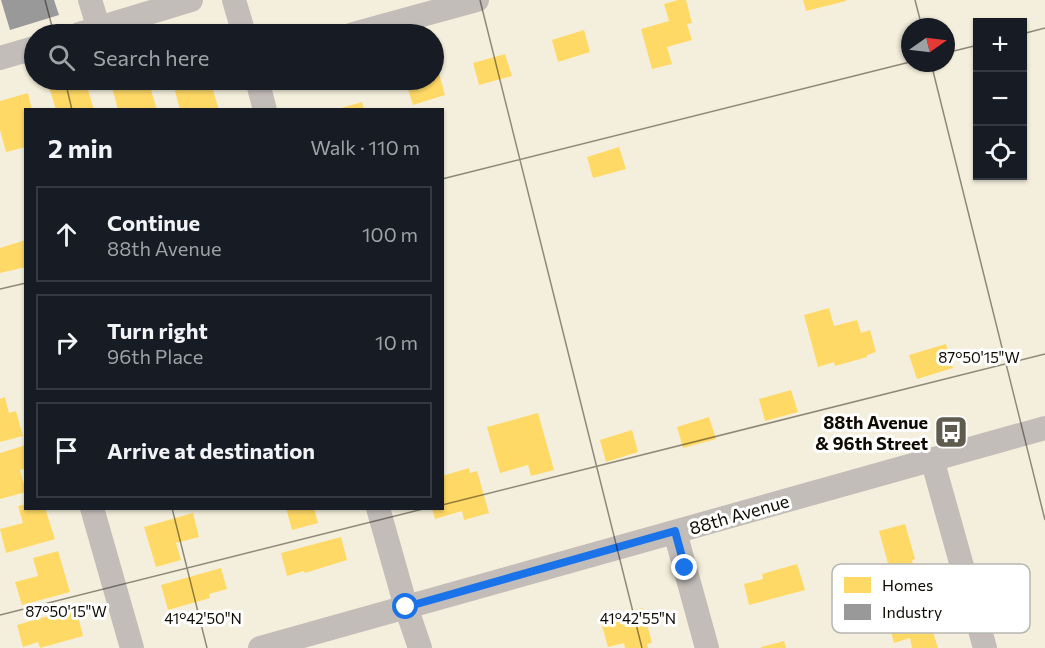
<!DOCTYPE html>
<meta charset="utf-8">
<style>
:root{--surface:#171b24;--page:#242831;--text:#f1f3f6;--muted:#9ea1a6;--line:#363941}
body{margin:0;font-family:Commissioner,sans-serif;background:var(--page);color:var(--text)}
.controls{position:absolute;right:18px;top:18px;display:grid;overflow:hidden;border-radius:0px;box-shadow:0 2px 4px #0004}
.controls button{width:54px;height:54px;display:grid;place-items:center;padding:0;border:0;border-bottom:2px solid var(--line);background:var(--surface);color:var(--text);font:30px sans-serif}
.compass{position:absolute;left:901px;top:18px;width:54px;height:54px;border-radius:50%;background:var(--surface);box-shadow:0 2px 4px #0004;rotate:76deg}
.stop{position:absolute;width:18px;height:18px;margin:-14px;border:4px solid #1a73e8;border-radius:50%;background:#fff}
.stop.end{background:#1a73e8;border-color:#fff;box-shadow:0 2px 6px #0008}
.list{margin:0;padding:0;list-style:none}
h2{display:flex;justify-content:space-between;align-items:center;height:78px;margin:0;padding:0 24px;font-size:26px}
h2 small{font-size:20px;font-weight:400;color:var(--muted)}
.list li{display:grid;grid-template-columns:39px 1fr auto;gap:18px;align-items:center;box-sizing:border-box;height:96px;margin:0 12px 12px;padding:0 12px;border:2px solid var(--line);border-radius:0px}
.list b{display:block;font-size:22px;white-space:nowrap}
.list p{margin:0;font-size:20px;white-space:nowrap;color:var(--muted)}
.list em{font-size:20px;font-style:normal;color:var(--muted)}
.icon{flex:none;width:33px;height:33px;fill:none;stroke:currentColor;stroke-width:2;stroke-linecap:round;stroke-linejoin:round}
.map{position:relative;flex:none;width:1045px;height:648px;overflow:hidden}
.search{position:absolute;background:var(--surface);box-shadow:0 2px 4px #0004;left:24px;top:24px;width:420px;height:66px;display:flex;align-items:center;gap:15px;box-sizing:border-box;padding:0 21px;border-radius:33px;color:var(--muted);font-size:22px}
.panel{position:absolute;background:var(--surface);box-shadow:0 2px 4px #0004;left:24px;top:108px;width:420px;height:402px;border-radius:0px}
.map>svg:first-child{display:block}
.homes{fill:#ffd966}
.industry{fill:#999}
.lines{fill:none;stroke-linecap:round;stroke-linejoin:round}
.minor{stroke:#c3bdb9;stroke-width:24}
.route{stroke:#1a73e8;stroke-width:8}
.ticks{fill:none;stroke:#0f0b02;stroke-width:1.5;stroke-opacity:0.45}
.labels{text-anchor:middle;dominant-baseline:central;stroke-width:6;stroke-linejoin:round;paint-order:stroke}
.poi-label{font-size:18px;font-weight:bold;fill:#0f0b02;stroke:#fff;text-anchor:end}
.street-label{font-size:18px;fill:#0f0b02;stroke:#fff}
.key{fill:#fff;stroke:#b7b6b3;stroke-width:1.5}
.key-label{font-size:16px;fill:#0f0b02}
.ticks-label{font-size:15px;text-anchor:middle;fill:#0f0b02;stroke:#fff;stroke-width:6;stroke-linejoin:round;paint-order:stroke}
</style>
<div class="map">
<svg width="1045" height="648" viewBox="0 0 1045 648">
<rect width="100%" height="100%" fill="#f4efdc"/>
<path class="homes" d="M 678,0 L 686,0 L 692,23 L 687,24 L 692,40 L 667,47 L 672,64 L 652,69 L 641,29 L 669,21 L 664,4 Z
M 803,0 L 846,0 L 846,1 L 806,11 Z
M 584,30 L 590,52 L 558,62 L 552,40 Z
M 505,54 L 512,76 L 479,85 L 473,63 Z
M 439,73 L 445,95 L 413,105 L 406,83 L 418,80 L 434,80 L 434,75 Z
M 76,80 L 85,80 L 94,110 L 56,110 L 49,87 Z
M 138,80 L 148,80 L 157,110 L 118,110 L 112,87 Z
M 201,80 L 210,80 L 219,110 L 180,110 L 174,87 Z
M 28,93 L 32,110 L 26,110 L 26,147 L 6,152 L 0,130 L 0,101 Z
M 362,102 L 364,110 L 338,110 L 338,109 Z
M 619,147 L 626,169 L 593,178 L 587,157 Z
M 26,240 L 26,267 L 0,273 L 0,248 Z
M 829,308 L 834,326 L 857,320 L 861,333 L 870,330 L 876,352 L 867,355 L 867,357 L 835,366 L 834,362 L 818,367 L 804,315 Z
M 946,344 L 953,368 L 917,379 L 909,355 Z
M 791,390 L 798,412 L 765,421 L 759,399 Z
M 5,397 L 9,413 L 16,411 L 23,436 L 0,442 L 0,399 Z
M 538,413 L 554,470 L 531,476 L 528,465 L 500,473 L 487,427 Z
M 709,417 L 716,439 L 683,448 L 677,427 Z
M 632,430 L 638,452 L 606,462 L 600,440 Z
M 26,445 L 26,468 L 20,470 L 26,492 L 0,499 L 0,453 Z
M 469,468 L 470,473 L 477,471 L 489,513 L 464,520 L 462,511 L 435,519 L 432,508 L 442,508 L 442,476 Z
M 26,504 L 26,508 L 45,508 L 55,539 L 6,553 L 0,529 L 23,523 L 18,506 Z
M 286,508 L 314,508 L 318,523 L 292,530 Z
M 193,513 L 199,537 L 176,543 L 181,560 L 156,567 L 144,527 Z
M 905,524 L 915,559 L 912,560 L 917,578 L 894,585 L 879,531 Z
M 341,537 L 347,560 L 305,573 L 304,571 L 287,576 L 281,553 Z
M 58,551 L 70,592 L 22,605 L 15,582 L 38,576 L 33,558 Z
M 797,564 L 805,590 L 749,605 L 744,584 L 763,579 L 762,574 Z
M 221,568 L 227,589 L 209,594 L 210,598 L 168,610 L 161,585 Z
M 922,597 L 938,648 L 912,648 L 910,638 L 894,643 L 889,625 L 900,622 L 895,604 Z
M 76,608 L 83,636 L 40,648 L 38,642 L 23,647 L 17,625 Z
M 643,608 L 652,643 L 647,644 L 648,648 L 625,648 L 624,643 L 608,647 L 600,619 Z
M 784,641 L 786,648 L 761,648 L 761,647 Z"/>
<path class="industry" d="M 1,0 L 54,0 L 59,15 L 10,30 Z"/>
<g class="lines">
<path class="minor" d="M 90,0 L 99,29
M 234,0 L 244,34
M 79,34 L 191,0
M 353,34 L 477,0
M 0,58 L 34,48
M 257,80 L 265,110
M 932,459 L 985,648
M 92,508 L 132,648
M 378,508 L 406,607 L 420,648
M 675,532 L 707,648
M 260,648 L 1045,428"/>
</g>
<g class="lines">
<path class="route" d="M 406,607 L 675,531 L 685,568"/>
</g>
<path class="ticks" d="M 45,0 L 54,34M 480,0 L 642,648M 915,0 L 922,27M 1022,34 L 1045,28M 946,53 L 978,45M 931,63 L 1045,520M 65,80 L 72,110M 442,179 L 910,62M 0,289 L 26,283M 442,505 L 1045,354M 172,508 L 207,648M 0,615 L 427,508"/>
<defs>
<symbol id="bus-square" viewBox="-11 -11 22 22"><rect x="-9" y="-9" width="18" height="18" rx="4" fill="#5f5b4e" stroke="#fff"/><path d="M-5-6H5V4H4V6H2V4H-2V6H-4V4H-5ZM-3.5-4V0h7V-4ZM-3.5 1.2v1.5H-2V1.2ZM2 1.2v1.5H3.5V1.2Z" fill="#fff"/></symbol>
</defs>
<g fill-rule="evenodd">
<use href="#bus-square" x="932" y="413" width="38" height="38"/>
</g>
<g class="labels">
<g class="poi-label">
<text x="928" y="422">88th Avenue<tspan x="928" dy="21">&amp; 96th Street</tspan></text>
</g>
<g class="street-label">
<text transform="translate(739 514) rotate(-16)">88th Avenue</text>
</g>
</g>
<rect x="832" y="564" width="198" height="69" rx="9" class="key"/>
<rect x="844" y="577" width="27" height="16" fill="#ffd966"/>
<rect x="844" y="604" width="27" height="16" fill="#999"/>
<g class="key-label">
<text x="882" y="591">Homes</text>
<text x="882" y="618">Industry</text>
</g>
<g class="ticks-label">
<text x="979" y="363">87°50'15"W</text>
<text x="66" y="617">87°50'15"W</text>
<text x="203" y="624">41°42'50"N</text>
<text x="638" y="624">41°42'55"N</text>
</g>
</svg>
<div class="controls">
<button>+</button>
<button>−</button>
<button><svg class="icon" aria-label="locate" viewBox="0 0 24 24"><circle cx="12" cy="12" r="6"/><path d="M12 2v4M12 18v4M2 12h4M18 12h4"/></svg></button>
</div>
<svg class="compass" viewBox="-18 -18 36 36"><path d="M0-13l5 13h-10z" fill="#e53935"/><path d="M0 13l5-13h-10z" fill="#9ea1a6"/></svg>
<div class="stop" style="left:406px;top:607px"></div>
<div class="stop end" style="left:685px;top:568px"></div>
<div class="search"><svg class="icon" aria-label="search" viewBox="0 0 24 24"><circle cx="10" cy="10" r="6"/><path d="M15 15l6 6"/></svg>Search here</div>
<section class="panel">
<h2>2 min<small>Walk · 110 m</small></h2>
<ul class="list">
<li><svg class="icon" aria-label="ahead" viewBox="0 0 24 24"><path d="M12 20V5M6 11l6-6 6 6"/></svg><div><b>Continue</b><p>88th Avenue</p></div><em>100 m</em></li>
<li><svg class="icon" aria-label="right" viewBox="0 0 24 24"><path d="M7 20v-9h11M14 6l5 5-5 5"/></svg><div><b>Turn right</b><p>96th Place</p></div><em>10 m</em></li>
<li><svg class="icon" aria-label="arrive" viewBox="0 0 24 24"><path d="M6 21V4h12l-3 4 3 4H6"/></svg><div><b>Arrive at destination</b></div></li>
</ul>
</section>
</div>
